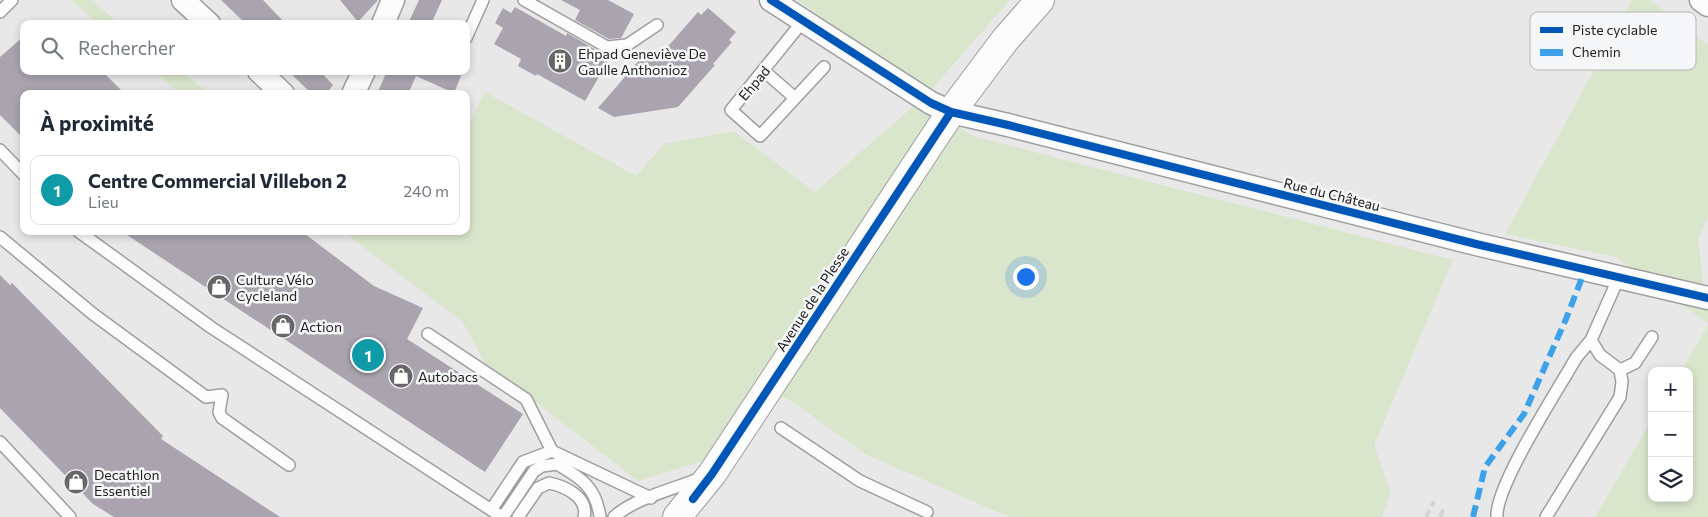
<!DOCTYPE html>
<html lang="fr">
<meta charset="utf-8">
<style>
:root{--surface:#fff;--page:#f6f6f7;--text:#1f2937;--muted:#747a83;--line:#e0e1e3;--accent:#0b8043}
body{margin:0;font-family:Commissioner,sans-serif;background:var(--page);color:var(--text)}
.controls{position:absolute;right:15px;bottom:15px;display:grid;overflow:hidden;border-radius:10px;box-shadow:0 2px 8px #0003}
.controls button{width:45px;height:45px;display:grid;place-items:center;padding:0;border:0;border-bottom:1px solid var(--line);background:var(--surface);color:var(--text);font:25px sans-serif}
.you{position:absolute;left:1025px;top:276px;width:18px;height:18px;margin:-12px;border:4px solid #fff;border-radius:50%;background:#1a73e8;box-shadow:0 0 0 8px #1a73e833}
.badge{display:grid;place-items:center;width:32px;height:32px;border-radius:50%;background:var(--accent);color:#fff;font-size:16px;font-weight:700}
.pin{position:absolute;translate:-50% -50%;border:2px solid #fff;box-shadow:0 1px 5px #0006}
.list{margin:0;padding:0;list-style:none}
h2{display:flex;justify-content:space-between;align-items:center;height:65px;margin:0;padding:0 20px;font-size:21px}
h2 small{font-size:16px;font-weight:400;color:var(--muted)}
.list li{display:grid;grid-template-columns:32px 1fr auto;gap:15px;align-items:center;box-sizing:border-box;height:70px;margin:0 10px 10px;padding:0 10px;border:1px solid var(--line);border-radius:10px}
.list b{display:block;font-size:19px;white-space:nowrap}
.list p{margin:0;font-size:16px;white-space:nowrap;color:var(--muted)}
.list em{font-size:16px;font-style:normal;color:var(--muted)}
.icon{flex:none;width:28px;height:28px;fill:none;stroke:currentColor;stroke-width:2;stroke-linecap:round;stroke-linejoin:round}
.map{position:relative;flex:none;width:1708px;height:517px;overflow:hidden}
.search{position:absolute;background:var(--surface);box-shadow:0 2px 8px #0003;left:20px;top:20px;width:450px;height:55px;display:flex;align-items:center;gap:12px;box-sizing:border-box;padding:0 18px;border-radius:10px;color:var(--muted);font-size:19px}
.panel{position:absolute;background:var(--surface);box-shadow:0 2px 8px #0003;left:20px;top:90px;width:450px;height:145px;border-radius:10px}
.map>svg:first-child{display:block}
.green{fill:#dae6cc}
.building{fill:#a9a4ae}
.lines{fill:none;stroke-linecap:round;stroke-linejoin:round}
.service-casing{stroke:#9e9e9f;stroke-width:14}
.minor-casing{stroke:#9e9e9f;stroke-width:25}
.primary-casing{stroke:#9e9e9f;stroke-width:30}
.service{stroke:#fcfcfc;stroke-width:11}
.minor{stroke:#fcfcfc;stroke-width:22}
.primary{stroke:#fcfcfc;stroke-width:28}
.rail{stroke:#d4d4d5;stroke-width:4;stroke-dasharray:8 4;stroke-linecap:butt}
.quiet{stroke:#3ea2ea;stroke-width:6;stroke-dasharray:12 6;stroke-linecap:butt}
.cycleway-casing{stroke:#f5f6f7;stroke-width:11}
.cycleway{stroke:#0057b8;stroke-width:8}
.labels{text-anchor:middle;dominant-baseline:central;stroke-width:5;stroke-linejoin:round;paint-order:stroke}
.poi-label{font-size:14px;fill:#222;stroke:#f5f6f7;text-anchor:start}
.street-label{font-size:14px;fill:#222;stroke:#f5f6f7}
.key{fill:#f5f6f7;stroke:#b6b6b7;stroke-width:1}
.key-label{font-size:14px;fill:#222}
</style>
<div class="map">
<svg width="1708" height="517" viewBox="0 0 1708 517">
<rect width="100%" height="100%" fill="#e8e8e9"/>
<path class="green" d="M 71,0 L 91,0 L 121,24 L 98,24 Z
M 797,0 L 1010,0 L 929,92 Z
M 1632,0 L 1650,0 L 1708,45 L 1708,217 L 1698,239 L 1705,297 L 1708,298 L 1708,323 L 1616,257 L 1505,234 Z
M 154,71 L 181,71 L 210,94 L 180,94 Z
M 485,92 L 636,176 L 664,144 L 734,131 L 815,192 L 916,104 L 976,137 L 1453,260 L 1374,445 L 1391,493 L 1382,517 L 1009,517 L 867,455 L 788,399 L 758,390 L 706,460 L 638,481 L 485,363 L 462,321 L 342,231 L 466,231 L 466,131 Z
M 1708,325 L 1708,517 L 1595,517 L 1652,420 L 1652,498 L 1689,498 L 1689,371 L 1681,371 Z"/>
<path class="building" d="M 221,0 L 263,0 L 286,24 L 246,24 Z
M 340,0 L 378,0 L 358,22 Z
M 419,0 L 442,0 L 431,24 L 408,24 Z
M 561,0 L 608,0 L 634,14 L 621,38 L 609,39 L 575,20 L 580,10 Z
M 515,7 L 566,36 L 567,33 L 603,54 L 612,54 L 585,101 L 537,74 L 536,76 L 518,66 L 521,59 L 494,44 L 503,28 L 495,23 L 503,8 L 511,13 Z
M 708,8 L 736,32 L 729,40 L 732,42 L 713,64 L 715,65 L 678,107 L 614,117 L 598,108 L 648,50 L 657,59 L 698,12 L 701,15 Z
M 24,36 L 24,71 L 102,71 L 125,94 L 24,94 L 24,139 L 0,115 L 0,57 Z
M 288,71 L 320,71 L 333,85 L 326,94 L 312,94 Z
M 387,71 L 463,71 L 454,93 L 416,76 L 408,94 L 377,94 Z
M 121,231 L 301,231 L 374,286 L 423,308 L 407,339 L 523,414 L 485,472 Z
M 0,275 L 10,285 L 12,283 L 163,436 L 161,439 L 280,517 L 114,517 L 93,504 L 0,408 Z"/>
<g class="lines">
<defs>
<path id="service" d="M 524,0 L 607,47 L 627,45 L 657,25
M 0,12 L 12,0
M 803,21 L 731,110 L 760,136 L 824,67
M 466,38 L 483,0
M 764,71 L 795,98
M 0,150 L 24,175
M 78,231 L 212,328 L 502,517
M 0,237 L 93,314 L 206,397 L 222,395 L 219,412 L 222,418 L 289,465
M 428,334 L 526,399 L 552,451
M 1620,370 L 1635,363 L 1652,337
M 781,428 L 860,481 L 927,512
M 0,442 L 70,517
M 491,510 L 523,462 L 552,451 L 651,498
M 503,517 L 534,471 L 542,466 L 557,464 C 581,478 596,487 600,517
M 518,517 L 538,488 L 549,483 C 564,486 589,497 584,517
M 614,517 C 633,499 673,489 699,479
M 1497,517 C 1495,486 1558,390 1576,358 L 1591,340 L 1619,277
M 1546,517 L 1620,397 L 1622,382 L 1620,370 L 1600,355 L 1591,340"/>
<path id="minor" d="M 183,0 L 209,24
M 771,0 L 931,103 L 951,112 L 1008,125 L 1476,244 L 1708,298
M 1701,0 L 1708,5
M 383,24 L 393,0
M 259,71 L 283,94
M 353,94 L 364,71"/>
<path id="primary" d="M 677,517 L 712,474 L 951,112 L 1005,40 L 1040,0"/>
</defs>
<use href="#service" class="service-casing"/>
<use href="#minor" class="minor-casing"/>
<use href="#primary" class="primary-casing"/>
<use href="#service" class="service"/>
<use href="#minor" class="minor"/>
<use href="#primary" class="primary"/>
<path class="rail" d="M 1426,517 L 1434,501
M 1440,517 L 1445,506"/>
<path class="quiet" d="M 1473,517 L 1485,467 L 1524,414 L 1566,319 L 1585,270"/>
<defs>
<path id="cycleway" d="M 771,0 L 931,103 L 951,112 L 1008,125 L 1476,244 L 1708,298
M 693,499 L 712,474 L 951,112"/>
</defs>
<use href="#cycleway" class="cycleway-casing"/>
<use href="#cycleway" class="cycleway"/>
</g>
<defs>
<symbol id="building-disc" viewBox="-11 -11 22 22"><circle r="9.5" fill="#676768" stroke="#f5f6f7"/><path d="M-4-6H4V6H1V3H-1V6H-4ZM-2.5-4.3h1.7v1.8h-1.7ZM.8-4.3h1.7v1.8H.8ZM-2.5-1h1.7V.8h-1.7ZM.8-1h1.7V.8H.8Z" fill="#fff"/></symbol>
<symbol id="shop-disc" viewBox="-11 -11 22 22"><circle r="9.5" fill="#676768" stroke="#f5f6f7"/><path d="M-5-2.5h2.3a2.7 3.5 0 0 1 5.4 0H5L5.5 6h-11ZM-1.5-2.5h3a1.5 2.3 0 0 0-3 0Z" fill="#fff"/></symbol>
</defs>
<g fill-rule="evenodd">
<use href="#building-disc" x="546" y="47" width="28" height="28"/>
<use href="#shop-disc" x="205" y="273" width="28" height="28"/>
<use href="#shop-disc" x="269" y="312" width="28" height="28"/>
<use href="#shop-disc" x="387" y="362" width="28" height="28"/>
<use href="#shop-disc" x="62" y="468" width="28" height="28"/>
</g>
<g class="labels">
<g class="poi-label">
<text x="578" y="53">Ehpad Geneviève De<tspan x="578" dy="16">Gaulle Anthonioz</tspan></text>
<text x="236" y="279">Culture Vélo<tspan x="236" dy="16">Cycleland</tspan></text>
<text x="300" y="326">Action</text>
<text x="418" y="376">Autobacs</text>
<text x="94" y="474">Decathlon<tspan x="94" dy="16">Essentiel</tspan></text>
</g>
<g class="street-label">
<text transform="translate(754 83) rotate(-50)">Ehpad</text>
<text transform="translate(1332 194) rotate(14)">Rue du Château</text>
<text transform="translate(812 299) rotate(-57)">Avenue de la Plesse</text>
</g>
</g>
<rect x="1530" y="12" width="166" height="58" rx="8" class="key"/>
<rect x="1540" y="27" width="23" height="6" fill="#0057b8"/>
<rect x="1540" y="49" width="23" height="7" fill="#3ea2ea"/>
<g class="key-label">
<text x="1572" y="35">Piste cyclable</text>
<text x="1572" y="57">Chemin</text>
</g>
</svg>
<div class="controls">
<button>+</button>
<button>−</button>
<button><svg class="icon" aria-label="layers" viewBox="0 0 24 24"><path d="M12 4l9 5-9 5-9-5zM3 14l9 5 9-5"/></svg></button>
</div>
<div class="you"></div>
<div class="pin badge" style="left:368px;top:355px;background:#0f9aa8">1</div>
<div class="search"><svg class="icon" aria-label="search" viewBox="0 0 24 24"><circle cx="10" cy="10" r="6"/><path d="M15 15l6 6"/></svg>Rechercher</div>
<section class="panel">
<h2>À proximité<small></small></h2>
<ul class="list">
<li><span class="badge" style="background:#0f9aa8">1</span><div><b>Centre Commercial Villebon 2</b><p>Lieu</p></div><em>240 m</em></li>
</ul>
</section>
</div>
